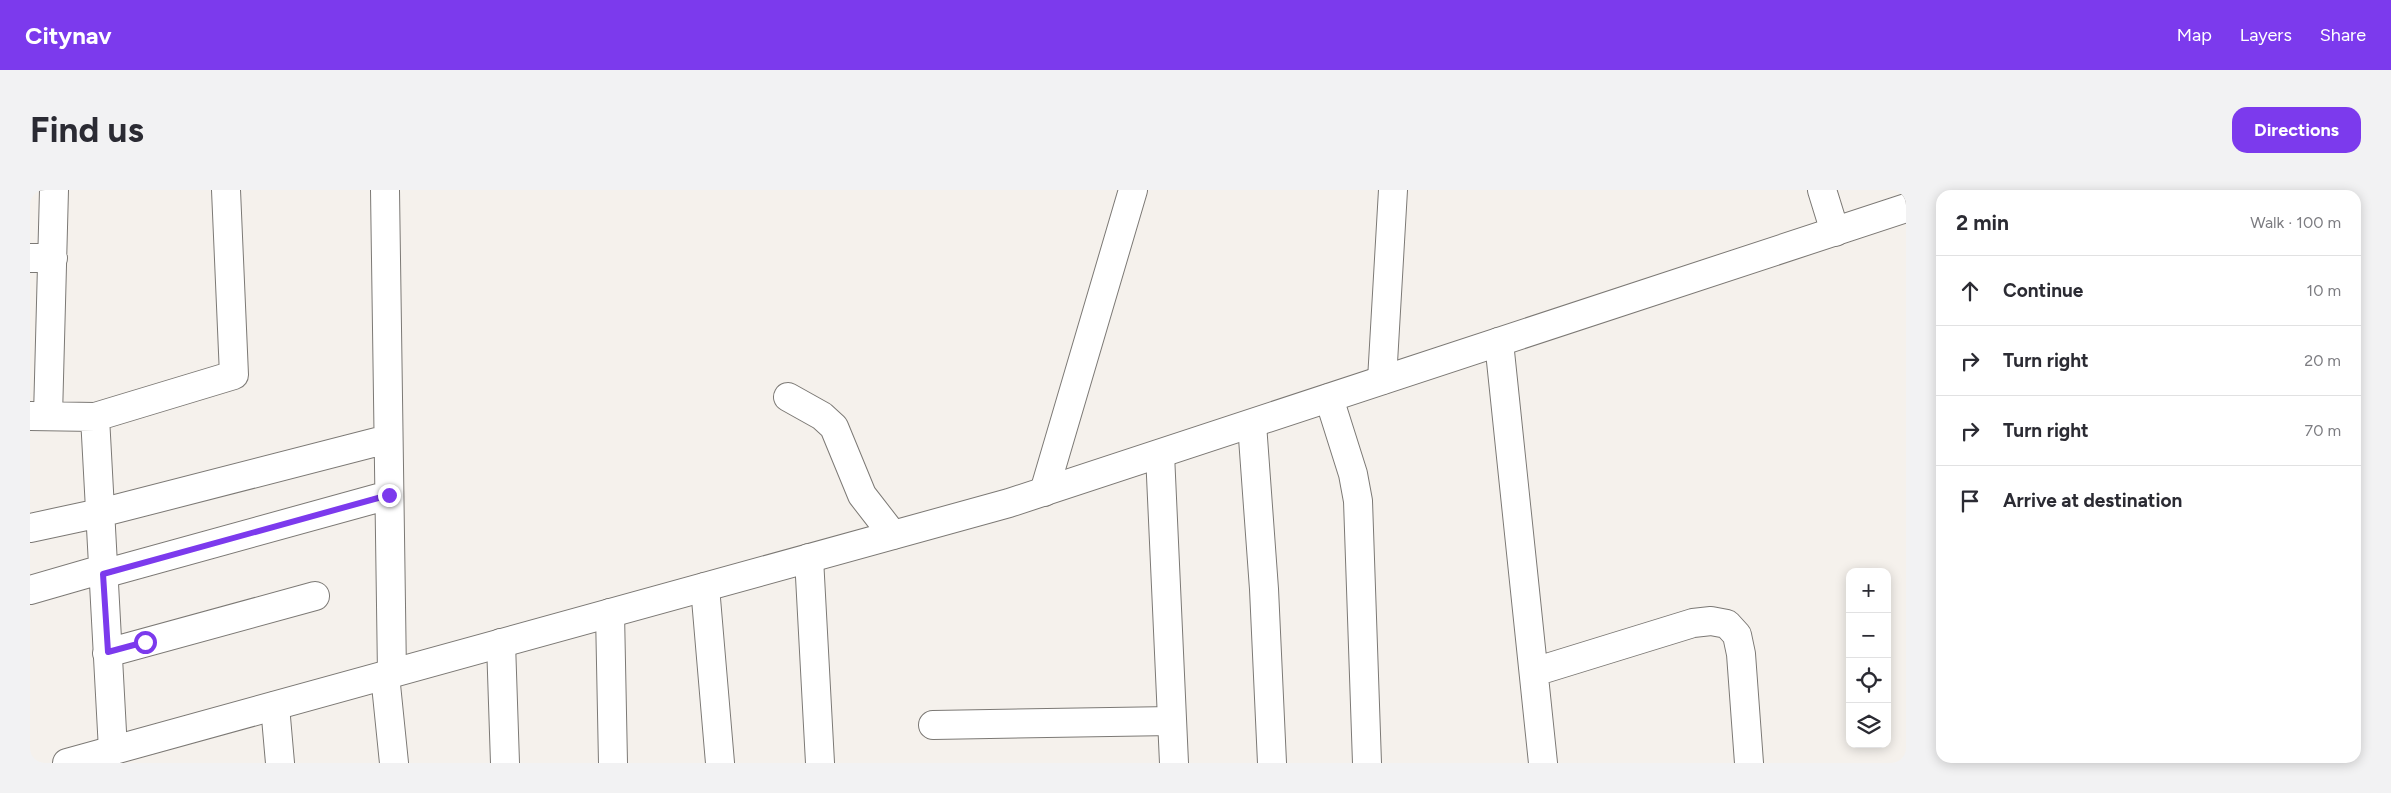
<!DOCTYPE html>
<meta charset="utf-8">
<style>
:root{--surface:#fff;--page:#f2f2f3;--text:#2b2b33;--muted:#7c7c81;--line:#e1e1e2;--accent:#7c3aed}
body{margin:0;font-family:Figtree,sans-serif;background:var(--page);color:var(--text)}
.controls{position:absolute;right:15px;bottom:15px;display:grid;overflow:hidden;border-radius:10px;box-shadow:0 2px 12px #0003}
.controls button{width:45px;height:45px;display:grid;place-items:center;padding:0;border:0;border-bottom:1px solid var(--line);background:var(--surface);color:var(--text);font:25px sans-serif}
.stop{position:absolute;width:15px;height:15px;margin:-11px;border:4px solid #7c3aed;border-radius:50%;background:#fff}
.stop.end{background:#7c3aed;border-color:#fff;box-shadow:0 1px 5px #0008}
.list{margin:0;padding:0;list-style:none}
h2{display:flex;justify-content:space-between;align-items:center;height:65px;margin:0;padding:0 20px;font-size:21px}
h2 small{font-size:16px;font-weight:400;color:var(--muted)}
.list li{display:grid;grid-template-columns:32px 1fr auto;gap:15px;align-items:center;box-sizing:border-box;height:70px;padding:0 20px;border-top:1px solid var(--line)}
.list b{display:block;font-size:19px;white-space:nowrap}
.list em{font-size:16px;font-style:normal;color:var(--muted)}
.icon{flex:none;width:28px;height:28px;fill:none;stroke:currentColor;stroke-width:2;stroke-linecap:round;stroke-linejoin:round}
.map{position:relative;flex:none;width:1876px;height:573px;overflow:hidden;border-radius:15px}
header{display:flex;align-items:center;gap:30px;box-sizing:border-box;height:70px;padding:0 25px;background:var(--accent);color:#fff}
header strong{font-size:24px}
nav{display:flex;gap:28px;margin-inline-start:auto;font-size:18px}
.intro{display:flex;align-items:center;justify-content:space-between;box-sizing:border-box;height:120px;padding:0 30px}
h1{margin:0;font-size:35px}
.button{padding:12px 22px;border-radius:15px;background:var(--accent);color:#fff;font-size:18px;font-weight:700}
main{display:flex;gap:30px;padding:0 30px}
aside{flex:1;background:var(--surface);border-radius:15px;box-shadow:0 2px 12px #0003}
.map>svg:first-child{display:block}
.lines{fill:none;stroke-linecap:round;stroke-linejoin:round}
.minor-casing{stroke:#7c7975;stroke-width:30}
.major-casing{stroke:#7c7975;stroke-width:30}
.minor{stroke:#fff;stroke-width:28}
.major{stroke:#fff;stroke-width:28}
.route{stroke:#7c3aed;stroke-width:6}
</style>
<header>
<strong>Citynav</strong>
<nav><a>Map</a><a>Layers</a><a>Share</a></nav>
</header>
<div class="intro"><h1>Find us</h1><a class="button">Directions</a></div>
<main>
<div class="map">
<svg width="1876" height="573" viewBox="0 0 1876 573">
<rect width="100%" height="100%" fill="#f5f1ec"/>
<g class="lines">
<defs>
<path id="minor" d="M 355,0 L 362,484
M 1792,0 L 1805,42
M 0,68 L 23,68
M 1469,152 L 1513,573
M 1352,190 L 1363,0
M 758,207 L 792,226 L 804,237 L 832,305 L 863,345
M 1299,208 L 1323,284 L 1328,311 L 1337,573
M 0,226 L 65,227
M 18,226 L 24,0
M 1222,234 L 1234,399 L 1242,573
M 1130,264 L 1144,573
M 1014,302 L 1103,0
M 0,338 L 70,323 L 358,249
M 779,368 L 790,573
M 73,384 L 359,305
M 675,397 L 690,573
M 0,400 L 73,379
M 580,423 L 583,573
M 471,453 L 475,573
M 77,463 L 285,406
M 1504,482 L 1663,433 L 1681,431 L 1697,434 L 1707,445 L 1711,464 L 1719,573
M 355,485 L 364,573
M 245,516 L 250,573
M 903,535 L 1142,531
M 83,560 L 65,227 L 204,185 L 196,0"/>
<path id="major" d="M 37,573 L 979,313 L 1876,18"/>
</defs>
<use href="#minor" class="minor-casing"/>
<use href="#major" class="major-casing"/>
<use href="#minor" class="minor"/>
<use href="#major" class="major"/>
</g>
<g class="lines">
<path class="route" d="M 115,452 L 78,462 L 73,384 L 359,305"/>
</g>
</svg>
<div class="controls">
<button>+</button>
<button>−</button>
<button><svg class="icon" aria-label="locate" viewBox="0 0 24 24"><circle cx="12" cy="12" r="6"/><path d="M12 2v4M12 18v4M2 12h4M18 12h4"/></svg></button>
<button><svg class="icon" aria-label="layers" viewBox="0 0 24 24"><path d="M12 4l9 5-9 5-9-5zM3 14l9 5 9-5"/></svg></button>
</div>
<div class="stop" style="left:115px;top:452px"></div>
<div class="stop end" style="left:359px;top:305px"></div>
</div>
<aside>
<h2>2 min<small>Walk · 100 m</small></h2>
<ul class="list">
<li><svg class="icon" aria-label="ahead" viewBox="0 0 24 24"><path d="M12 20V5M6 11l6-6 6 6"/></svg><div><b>Continue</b></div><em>10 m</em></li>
<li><svg class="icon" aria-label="right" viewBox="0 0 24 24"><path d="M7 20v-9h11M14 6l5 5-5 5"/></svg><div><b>Turn right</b></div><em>20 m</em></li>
<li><svg class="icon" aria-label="right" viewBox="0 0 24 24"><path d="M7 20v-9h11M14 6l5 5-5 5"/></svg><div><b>Turn right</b></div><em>70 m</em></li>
<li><svg class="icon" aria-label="arrive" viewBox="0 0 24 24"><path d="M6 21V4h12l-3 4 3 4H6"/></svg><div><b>Arrive at destination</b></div></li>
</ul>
</aside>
</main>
